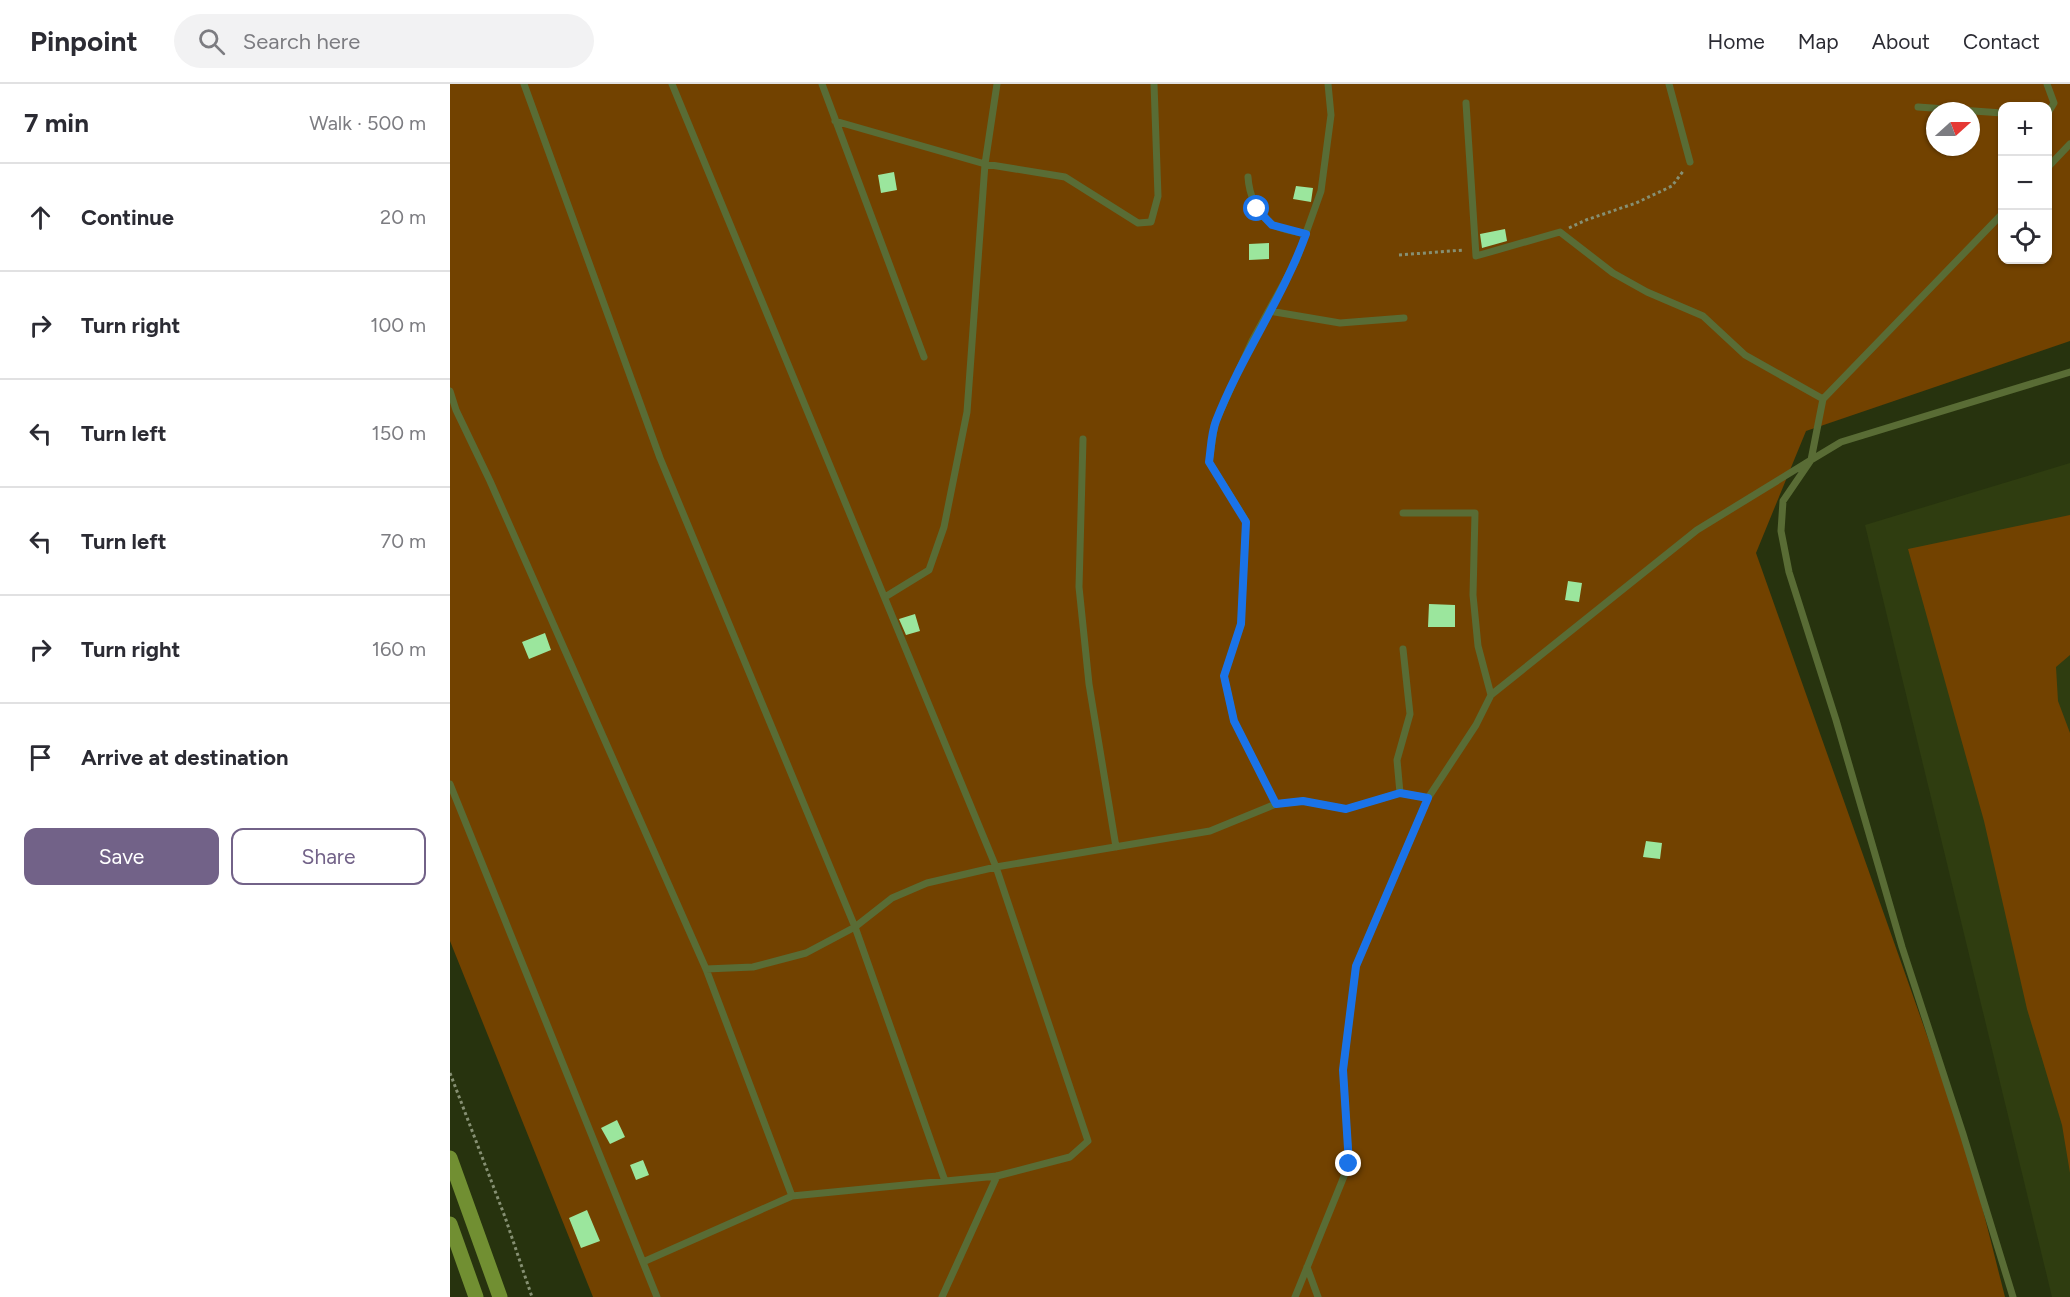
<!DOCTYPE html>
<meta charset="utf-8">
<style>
:root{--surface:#fff;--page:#f2f2f3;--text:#2b2b33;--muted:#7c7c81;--line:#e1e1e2;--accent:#726288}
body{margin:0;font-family:Figtree,sans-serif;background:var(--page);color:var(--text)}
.controls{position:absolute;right:18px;top:18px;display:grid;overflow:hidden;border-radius:12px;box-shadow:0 2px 4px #0004}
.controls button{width:54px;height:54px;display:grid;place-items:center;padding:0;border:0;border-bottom:2px solid var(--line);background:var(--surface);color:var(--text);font:30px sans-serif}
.compass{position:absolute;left:1476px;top:18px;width:54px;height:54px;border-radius:50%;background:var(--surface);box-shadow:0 2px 4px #0004;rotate:69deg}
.stop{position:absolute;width:18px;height:18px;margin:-14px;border:4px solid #1a73e8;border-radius:50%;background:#fff}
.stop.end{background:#1a73e8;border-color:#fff;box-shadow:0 2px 6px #0008}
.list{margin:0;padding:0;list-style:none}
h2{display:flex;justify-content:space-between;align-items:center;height:78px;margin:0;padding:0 24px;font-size:26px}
h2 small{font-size:20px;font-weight:400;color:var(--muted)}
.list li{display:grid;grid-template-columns:39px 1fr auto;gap:18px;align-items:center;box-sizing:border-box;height:108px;padding:0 24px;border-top:2px solid var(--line)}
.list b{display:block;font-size:22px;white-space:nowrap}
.list em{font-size:20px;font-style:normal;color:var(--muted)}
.actions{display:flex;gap:12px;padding:18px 24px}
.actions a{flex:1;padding:14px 0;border:2px solid var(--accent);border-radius:12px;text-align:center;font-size:21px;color:var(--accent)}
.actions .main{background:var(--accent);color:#fff}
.icon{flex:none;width:33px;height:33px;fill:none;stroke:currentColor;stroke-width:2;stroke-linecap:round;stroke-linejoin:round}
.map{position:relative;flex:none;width:1620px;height:1213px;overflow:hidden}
header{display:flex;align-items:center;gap:36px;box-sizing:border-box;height:84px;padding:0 30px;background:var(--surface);border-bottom:2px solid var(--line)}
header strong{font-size:28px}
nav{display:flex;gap:33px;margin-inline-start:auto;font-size:21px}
.search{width:420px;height:54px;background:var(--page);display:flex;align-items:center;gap:15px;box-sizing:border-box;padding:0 21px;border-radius:33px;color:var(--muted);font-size:22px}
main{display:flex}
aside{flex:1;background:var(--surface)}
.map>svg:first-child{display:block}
.built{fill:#2f3d10}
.green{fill:#724200;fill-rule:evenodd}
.building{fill:#9be69d}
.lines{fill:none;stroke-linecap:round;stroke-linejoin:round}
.path{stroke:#869073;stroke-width:3;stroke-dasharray:3 3;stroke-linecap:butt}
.service{stroke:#596c35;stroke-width:7}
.secondary{stroke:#718f32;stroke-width:15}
.route{stroke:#1a73e8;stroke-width:8}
</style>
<header>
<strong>Pinpoint</strong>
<div class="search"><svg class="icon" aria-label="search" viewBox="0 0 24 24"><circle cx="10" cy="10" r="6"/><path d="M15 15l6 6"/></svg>Search here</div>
<nav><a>Home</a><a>Map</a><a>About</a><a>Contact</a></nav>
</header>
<main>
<aside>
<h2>7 min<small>Walk · 500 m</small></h2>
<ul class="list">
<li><svg class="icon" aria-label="ahead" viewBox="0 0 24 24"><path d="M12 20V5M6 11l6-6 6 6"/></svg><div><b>Continue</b></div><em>20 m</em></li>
<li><svg class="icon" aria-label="right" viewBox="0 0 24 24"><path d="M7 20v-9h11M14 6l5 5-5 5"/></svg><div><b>Turn right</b></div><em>100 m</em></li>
<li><svg class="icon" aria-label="left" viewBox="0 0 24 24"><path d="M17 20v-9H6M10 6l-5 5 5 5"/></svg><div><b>Turn left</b></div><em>150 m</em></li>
<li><svg class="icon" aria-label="left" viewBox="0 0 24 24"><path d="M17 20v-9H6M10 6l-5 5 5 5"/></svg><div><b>Turn left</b></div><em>70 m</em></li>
<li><svg class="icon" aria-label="right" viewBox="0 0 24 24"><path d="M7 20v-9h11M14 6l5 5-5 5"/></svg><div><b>Turn right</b></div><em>160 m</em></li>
<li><svg class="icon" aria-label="arrive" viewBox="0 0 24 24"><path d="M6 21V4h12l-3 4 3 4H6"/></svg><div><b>Arrive at destination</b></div></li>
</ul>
<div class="actions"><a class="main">Save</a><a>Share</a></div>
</aside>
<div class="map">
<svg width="1620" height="1213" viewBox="0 0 1620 1213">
<rect width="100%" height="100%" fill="#27330e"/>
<path class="built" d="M 1620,379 L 1620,1213 L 1602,1213 L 1415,441 Z"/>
<path class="green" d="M 0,0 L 1620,0 L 1620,257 L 1356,347 L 1306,469 L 1518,1067 L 1555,1213 L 143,1213 L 0,857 ZM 1552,22 L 1598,22 L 1598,176 L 1552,176 ZM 1485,27 L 1521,27 L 1521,63 L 1485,63 Z
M 1620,431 L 1620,571 L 1606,583 L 1608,617 L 1620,649 L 1620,1089 L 1612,1041 L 1577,925 L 1534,737 L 1458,465 Z"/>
<path class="building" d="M 444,88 L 447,106 L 431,109 L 428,91 Z
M 846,102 L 863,104 L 861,118 L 843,115 Z
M 1055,145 L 1057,157 L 1032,164 L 1030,150 Z
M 819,159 L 819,175 L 799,176 L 799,160 Z
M 1118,497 L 1132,499 L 1129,518 L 1115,516 Z
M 979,520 L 1005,521 L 1005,543 L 978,543 Z
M 465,530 L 470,547 L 456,551 L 449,535 Z
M 95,549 L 101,566 L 79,575 L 72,558 Z
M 1196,757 L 1212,759 L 1210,775 L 1193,773 Z
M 167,1036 L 175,1053 L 160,1060 L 151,1044 Z
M 193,1076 L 199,1091 L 186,1096 L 180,1081 Z
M 137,1126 L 150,1157 L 131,1164 L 119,1134 Z"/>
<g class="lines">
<path class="path" d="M 1119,144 L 1136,136 L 1186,119 L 1222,102 L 1234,86
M 949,171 L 1014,166
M 0,989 L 55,1133 L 82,1213"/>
<path class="service" d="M 74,0 L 210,374 L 405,843 L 495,1097
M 372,0 L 474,273
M 547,0 L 535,80 L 615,93 L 688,139 L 701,138 L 708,112 L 704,0
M 1219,0 L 1240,78
M 1597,0 L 1604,19 L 1598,29
M 1016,19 L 1026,172 L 1110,148 L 1163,189 L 1197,208 L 1253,232 L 1295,271 L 1373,315
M 1468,23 L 1552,29
M 385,37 L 535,80 L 517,328 L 494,443 L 479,486 L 435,513
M 1598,83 L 1620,60
M 798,93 C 799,110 807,131 822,140 C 831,146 846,147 856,150
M 819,227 L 890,239 L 954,234
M 0,307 L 6,326 L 40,397 L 256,885 L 342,1112
M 633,355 L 629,503 L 639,600 L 666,763
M 953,429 L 1025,429 L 1023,511 L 1028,562 L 1041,611
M 953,565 L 960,630 L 947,676 L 950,709 L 978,714
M 0,700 L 207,1213
M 826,720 L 784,637 L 774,592 L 791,540 L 796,437 L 759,378 L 765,339 L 802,257 L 846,177 L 871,107 L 881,31 L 878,0
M 256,885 L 303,883 L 356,869 L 405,843 L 442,814 L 477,799 L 546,783 L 760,747 L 826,720 L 853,717 L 896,725 L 950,709
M 193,1178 L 342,1112 L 547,1092 L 620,1073 L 638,1057 L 546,783 L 222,0
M 857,1183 L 868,1213
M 492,1213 L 547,1092
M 845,1213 L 899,1080 L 893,986 L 906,882 L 978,714 L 1026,641 L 1041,611 L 1247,446 L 1361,376 L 1373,315 L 1552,130
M 1563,1213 L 1513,1050 L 1452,863 L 1386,636 L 1339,488 L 1331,447 L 1333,417 L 1361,376 L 1391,358 L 1620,288"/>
<path class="secondary" d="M 0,1074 L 50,1213
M 0,1140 L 26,1213"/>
</g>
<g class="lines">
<path class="route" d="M 807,125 L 822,141 L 856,150 C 833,214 791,272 766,337 C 761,350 761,365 759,378 L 796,438 L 791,540 L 774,592 L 784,637 L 826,720 L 853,717 L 896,725 L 950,709 L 978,714 L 906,882 L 893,986 L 899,1080"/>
</g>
</svg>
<div class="controls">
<button>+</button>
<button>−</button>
<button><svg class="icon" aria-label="locate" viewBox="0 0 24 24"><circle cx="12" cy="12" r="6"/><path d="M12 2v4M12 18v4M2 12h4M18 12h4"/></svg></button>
</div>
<svg class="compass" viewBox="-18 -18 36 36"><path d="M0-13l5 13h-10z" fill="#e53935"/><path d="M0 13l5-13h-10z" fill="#7c7c81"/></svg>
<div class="stop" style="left:807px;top:125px"></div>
<div class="stop end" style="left:899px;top:1080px"></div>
</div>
</main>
